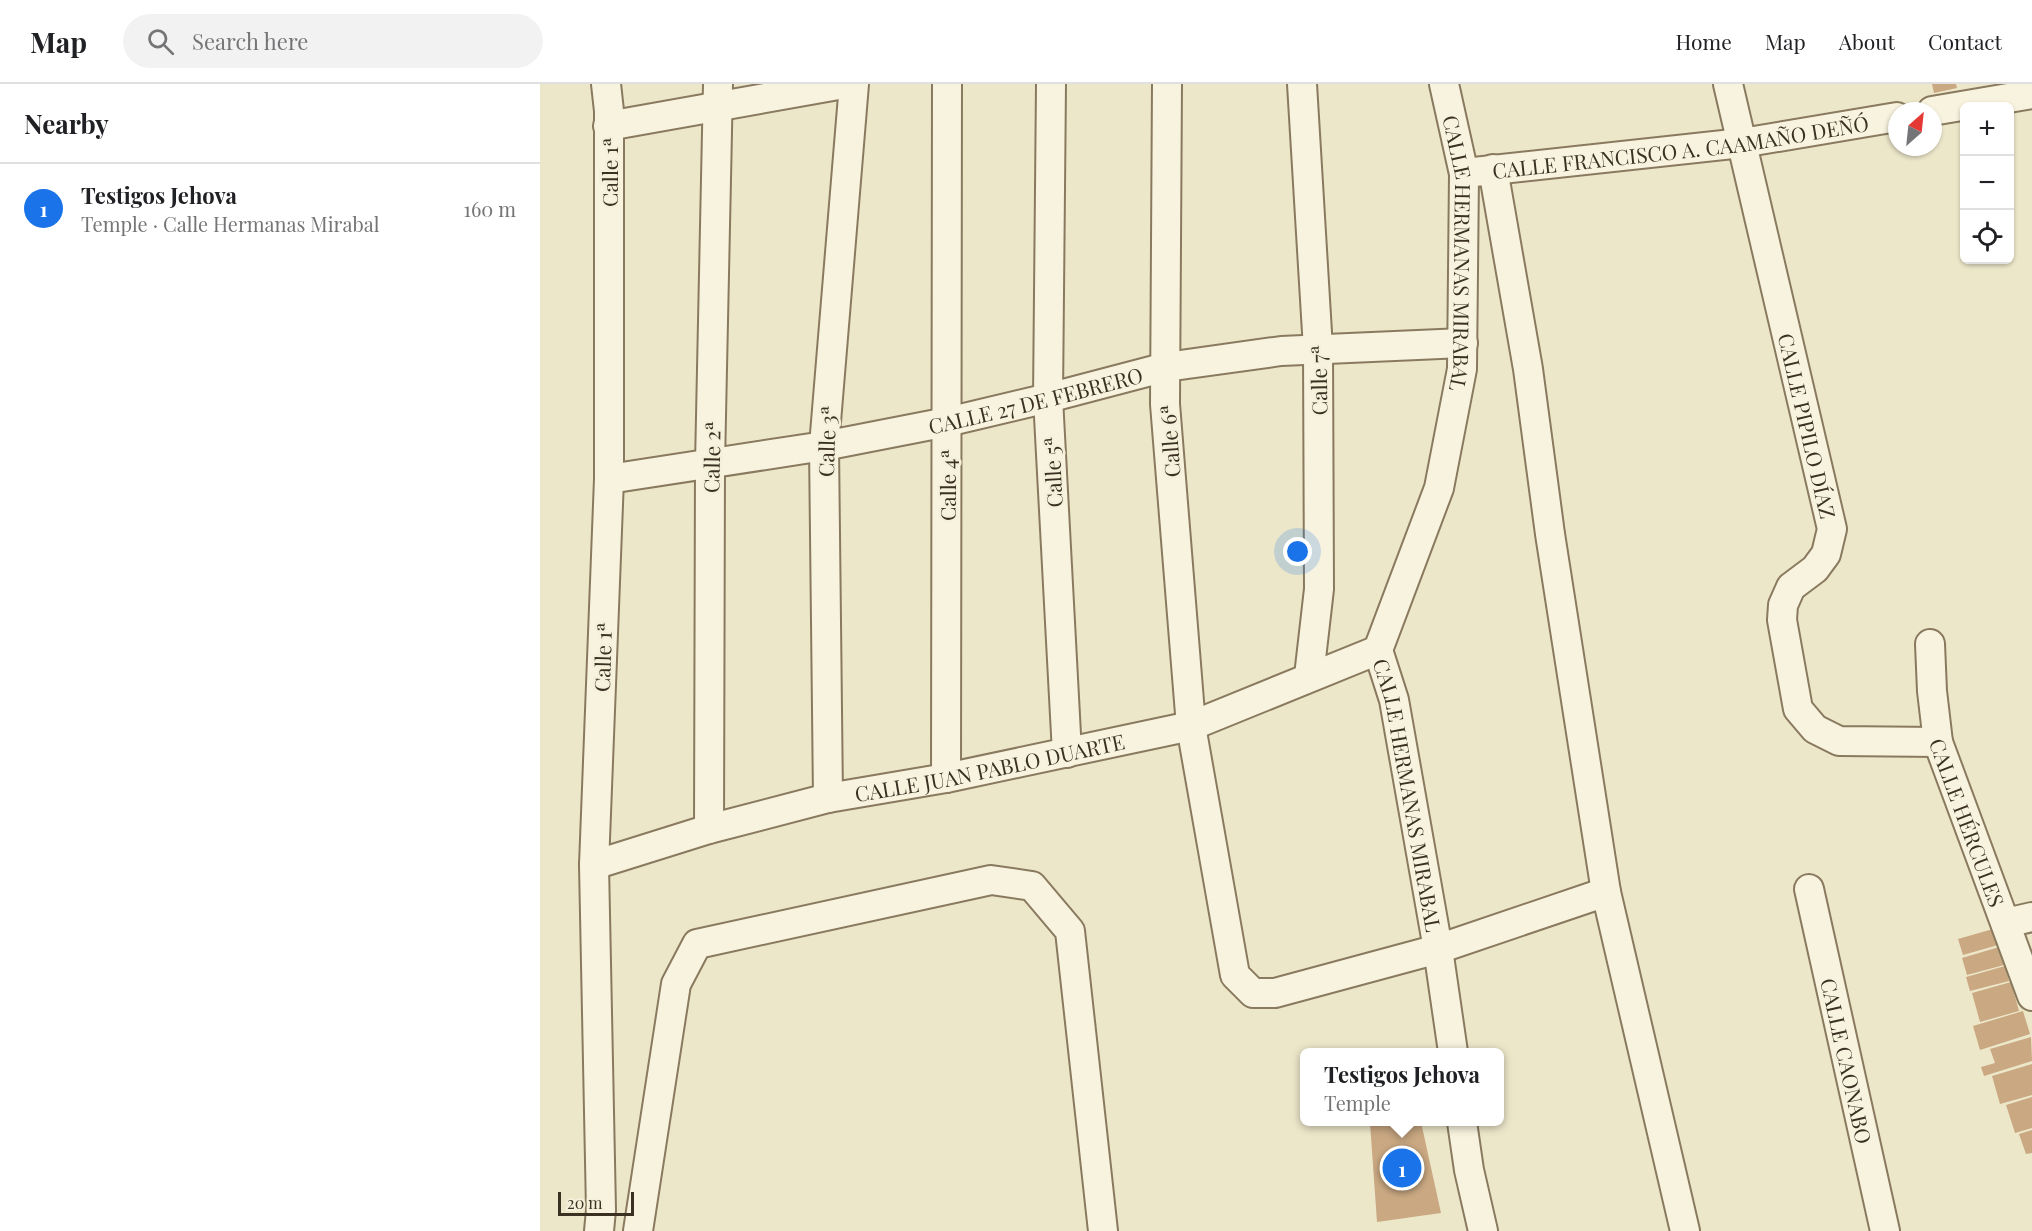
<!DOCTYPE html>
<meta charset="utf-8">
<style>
:root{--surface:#fff;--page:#f2f2f2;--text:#202124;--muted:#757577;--line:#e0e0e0;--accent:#1a73e8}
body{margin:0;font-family:"Playfair Display",serif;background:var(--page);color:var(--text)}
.controls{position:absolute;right:18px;top:18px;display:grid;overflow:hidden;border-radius:9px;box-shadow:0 2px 4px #0004}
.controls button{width:54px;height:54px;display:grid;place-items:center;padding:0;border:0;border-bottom:2px solid var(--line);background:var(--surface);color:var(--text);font:30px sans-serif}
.compass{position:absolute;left:1348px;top:18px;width:54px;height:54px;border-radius:50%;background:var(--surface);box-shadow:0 2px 4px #0004;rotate:27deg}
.scale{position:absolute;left:18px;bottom:15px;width:76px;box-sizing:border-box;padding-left:6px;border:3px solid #3b3122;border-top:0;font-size:16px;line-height:21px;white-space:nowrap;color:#3b3122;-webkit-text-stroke:4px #f5f0da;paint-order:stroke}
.you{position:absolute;left:758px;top:468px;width:21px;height:21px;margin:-15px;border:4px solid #fff;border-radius:50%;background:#1a73e8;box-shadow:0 0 0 9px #1a73e833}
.badge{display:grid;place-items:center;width:39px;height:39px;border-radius:50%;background:var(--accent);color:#fff;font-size:20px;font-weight:700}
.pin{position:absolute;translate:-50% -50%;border:3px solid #fff;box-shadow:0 2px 6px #0006}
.popup{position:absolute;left:760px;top:964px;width:204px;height:78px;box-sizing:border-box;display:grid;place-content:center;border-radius:9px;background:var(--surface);filter:drop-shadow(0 2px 4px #0005);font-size:20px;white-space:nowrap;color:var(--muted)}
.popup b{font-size:22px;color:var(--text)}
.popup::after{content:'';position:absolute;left:50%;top:100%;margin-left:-12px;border:12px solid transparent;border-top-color:var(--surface)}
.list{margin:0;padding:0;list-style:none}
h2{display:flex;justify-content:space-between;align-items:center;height:78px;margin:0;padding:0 24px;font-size:26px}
h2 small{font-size:20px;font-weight:400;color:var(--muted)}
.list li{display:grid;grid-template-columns:39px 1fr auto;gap:18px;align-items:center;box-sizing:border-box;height:90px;padding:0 24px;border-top:2px solid var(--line)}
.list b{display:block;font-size:22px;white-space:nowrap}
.list p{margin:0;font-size:20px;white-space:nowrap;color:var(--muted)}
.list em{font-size:20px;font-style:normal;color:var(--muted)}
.icon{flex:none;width:33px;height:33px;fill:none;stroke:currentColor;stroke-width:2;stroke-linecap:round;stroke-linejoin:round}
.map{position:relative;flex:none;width:1492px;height:1147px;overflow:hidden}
header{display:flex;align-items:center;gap:36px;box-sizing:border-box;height:84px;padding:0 30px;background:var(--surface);border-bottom:2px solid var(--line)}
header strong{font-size:28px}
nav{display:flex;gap:33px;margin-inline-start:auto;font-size:21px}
.search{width:420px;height:54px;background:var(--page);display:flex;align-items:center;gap:15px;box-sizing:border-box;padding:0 21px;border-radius:33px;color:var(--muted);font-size:22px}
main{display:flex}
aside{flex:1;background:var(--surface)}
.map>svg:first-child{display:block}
.building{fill:#c9a882}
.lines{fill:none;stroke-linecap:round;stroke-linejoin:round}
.minor-casing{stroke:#897a5f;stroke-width:32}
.minor{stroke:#f8f3de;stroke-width:28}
.labels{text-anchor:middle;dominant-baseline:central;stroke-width:5;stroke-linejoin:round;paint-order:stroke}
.street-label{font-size:21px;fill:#3b3122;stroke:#f5f0da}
</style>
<header>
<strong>Map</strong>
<div class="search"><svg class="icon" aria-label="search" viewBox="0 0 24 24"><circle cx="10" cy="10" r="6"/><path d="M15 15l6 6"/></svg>Search here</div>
<nav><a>Home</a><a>Map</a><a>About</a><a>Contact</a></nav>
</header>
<main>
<aside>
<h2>Nearby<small></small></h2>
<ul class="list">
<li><span class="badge">1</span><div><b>Testigos Jehova</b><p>Temple · Calle Hermanas Mirabal</p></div><em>160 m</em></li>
</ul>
</aside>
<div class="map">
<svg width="1492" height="1147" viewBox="0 0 1492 1147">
<rect width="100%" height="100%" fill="#ede7ca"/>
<path class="building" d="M 1392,0 L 1416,0 L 1417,4 L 1394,9 Z
M 1453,845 L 1458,861 L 1423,871 L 1418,855 Z
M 1459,863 L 1464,881 L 1427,891 L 1422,874 Z
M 1465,882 L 1469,897 L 1430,907 L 1426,893 Z
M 1471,898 L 1479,927 L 1440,938 L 1432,909 Z
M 1483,927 L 1490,950 L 1440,966 L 1433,942 Z
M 1491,953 L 1492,977 L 1444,992 L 1441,983 L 1455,979 L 1450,965 Z
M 1492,980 L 1492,1011 L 1460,1020 L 1452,992 Z
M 1492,1013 L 1492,1044 L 1475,1049 L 1466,1021 Z
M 852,1038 L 881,1038 L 901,1129 L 837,1138 L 830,1039 Z
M 1492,1046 L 1492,1069 L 1486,1070 L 1479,1050 Z"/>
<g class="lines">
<defs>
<g id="minor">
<path d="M 511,0 L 508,314 L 527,669"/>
<path d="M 627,0 L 625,320 L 651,642 L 695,891 L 713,909 L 735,909 L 898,865 L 1066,808"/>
<path d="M 762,0 L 778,265 L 779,505 L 769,592"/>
<path id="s1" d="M 904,0 L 924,90 L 922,285 L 899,404 L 838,566 L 854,616 L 898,865 L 913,968"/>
<path id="s2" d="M 1188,0 L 1292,445 L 1286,470 L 1275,485 L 1251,503 L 1243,521 L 1242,536 L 1258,625 L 1275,645 L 1299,657 L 1398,658"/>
<path d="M 1392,27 L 1492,10"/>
<path d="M 68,42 L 304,0"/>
<path d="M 953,85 L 988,285 L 1010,450 L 1066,808 L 1145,1147"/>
<path id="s3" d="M 934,88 L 1202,59 L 1357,33"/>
<path id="s4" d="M 69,395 L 284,362 L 407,338 L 508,314 L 626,283 L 741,267 L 923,259"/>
<path id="s5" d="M 1390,560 L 1392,607 L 1398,658 L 1492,912"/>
<path d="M 406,694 L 407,0"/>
<path d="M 288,714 L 284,362 L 314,0"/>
<path d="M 169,745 L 170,380 L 178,0"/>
<path id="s6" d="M 54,781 L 169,745 L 288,714 L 406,694 L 651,642 L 838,566"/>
<path id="s7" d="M 1269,805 L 1345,1147"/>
<path d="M 1466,839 L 1492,833"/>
<path d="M 922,1038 L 929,1086 L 943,1147"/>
<path d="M 59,1147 L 61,1126 L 54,781 L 69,395 L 69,27 L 66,0"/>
<path d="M 98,1147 L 136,900 L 157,860 L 451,796 L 492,802 L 530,847 L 563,1147"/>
</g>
</defs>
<use href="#minor" class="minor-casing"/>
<use href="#minor" class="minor"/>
</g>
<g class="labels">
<g class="street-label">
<text stroke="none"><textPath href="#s3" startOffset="208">CALLE FRANCISCO A. CAAMAÑO DEÑÓ</textPath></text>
<text transform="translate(69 88) rotate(-90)">Calle 1ª</text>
<text stroke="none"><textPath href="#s1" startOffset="171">CALLE HERMANAS MIRABAL</textPath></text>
<text transform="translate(778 296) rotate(-91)">Calle 7ª</text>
<text stroke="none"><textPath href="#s4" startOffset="434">CALLE 27 DE FEBRERO</textPath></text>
<text stroke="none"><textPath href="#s2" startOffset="351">CALLE PIPILO DÍAZ</textPath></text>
<text transform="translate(286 357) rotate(-88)">Calle 3ª</text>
<text transform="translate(629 357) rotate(-94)">Calle 6ª</text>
<text transform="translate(171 373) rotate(-89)">Calle 2ª</text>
<text transform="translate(512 388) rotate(-93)">Calle 5ª</text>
<text transform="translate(407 401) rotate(-90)">Calle 4ª</text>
<text transform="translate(62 573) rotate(-88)">Calle 1ª</text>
<text stroke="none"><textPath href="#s6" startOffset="408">CALLE JUAN PABLO DUARTE</textPath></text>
<text stroke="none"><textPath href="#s1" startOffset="730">CALLE HERMANAS MIRABAL</textPath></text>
<text stroke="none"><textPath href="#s5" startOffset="184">CALLE HÉRCULES</textPath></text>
<text stroke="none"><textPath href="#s7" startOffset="176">CALLE CAONABO</textPath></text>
</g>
</g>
</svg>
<div class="controls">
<button>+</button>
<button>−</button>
<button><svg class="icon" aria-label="locate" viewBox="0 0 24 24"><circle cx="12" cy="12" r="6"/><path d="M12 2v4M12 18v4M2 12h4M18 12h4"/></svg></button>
</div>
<svg class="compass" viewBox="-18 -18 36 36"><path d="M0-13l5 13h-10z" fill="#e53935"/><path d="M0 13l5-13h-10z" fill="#757577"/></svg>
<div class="scale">20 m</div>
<div class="you"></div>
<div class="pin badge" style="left:862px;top:1084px">1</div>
<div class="popup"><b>Testigos Jehova</b>Temple</div>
</div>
</main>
